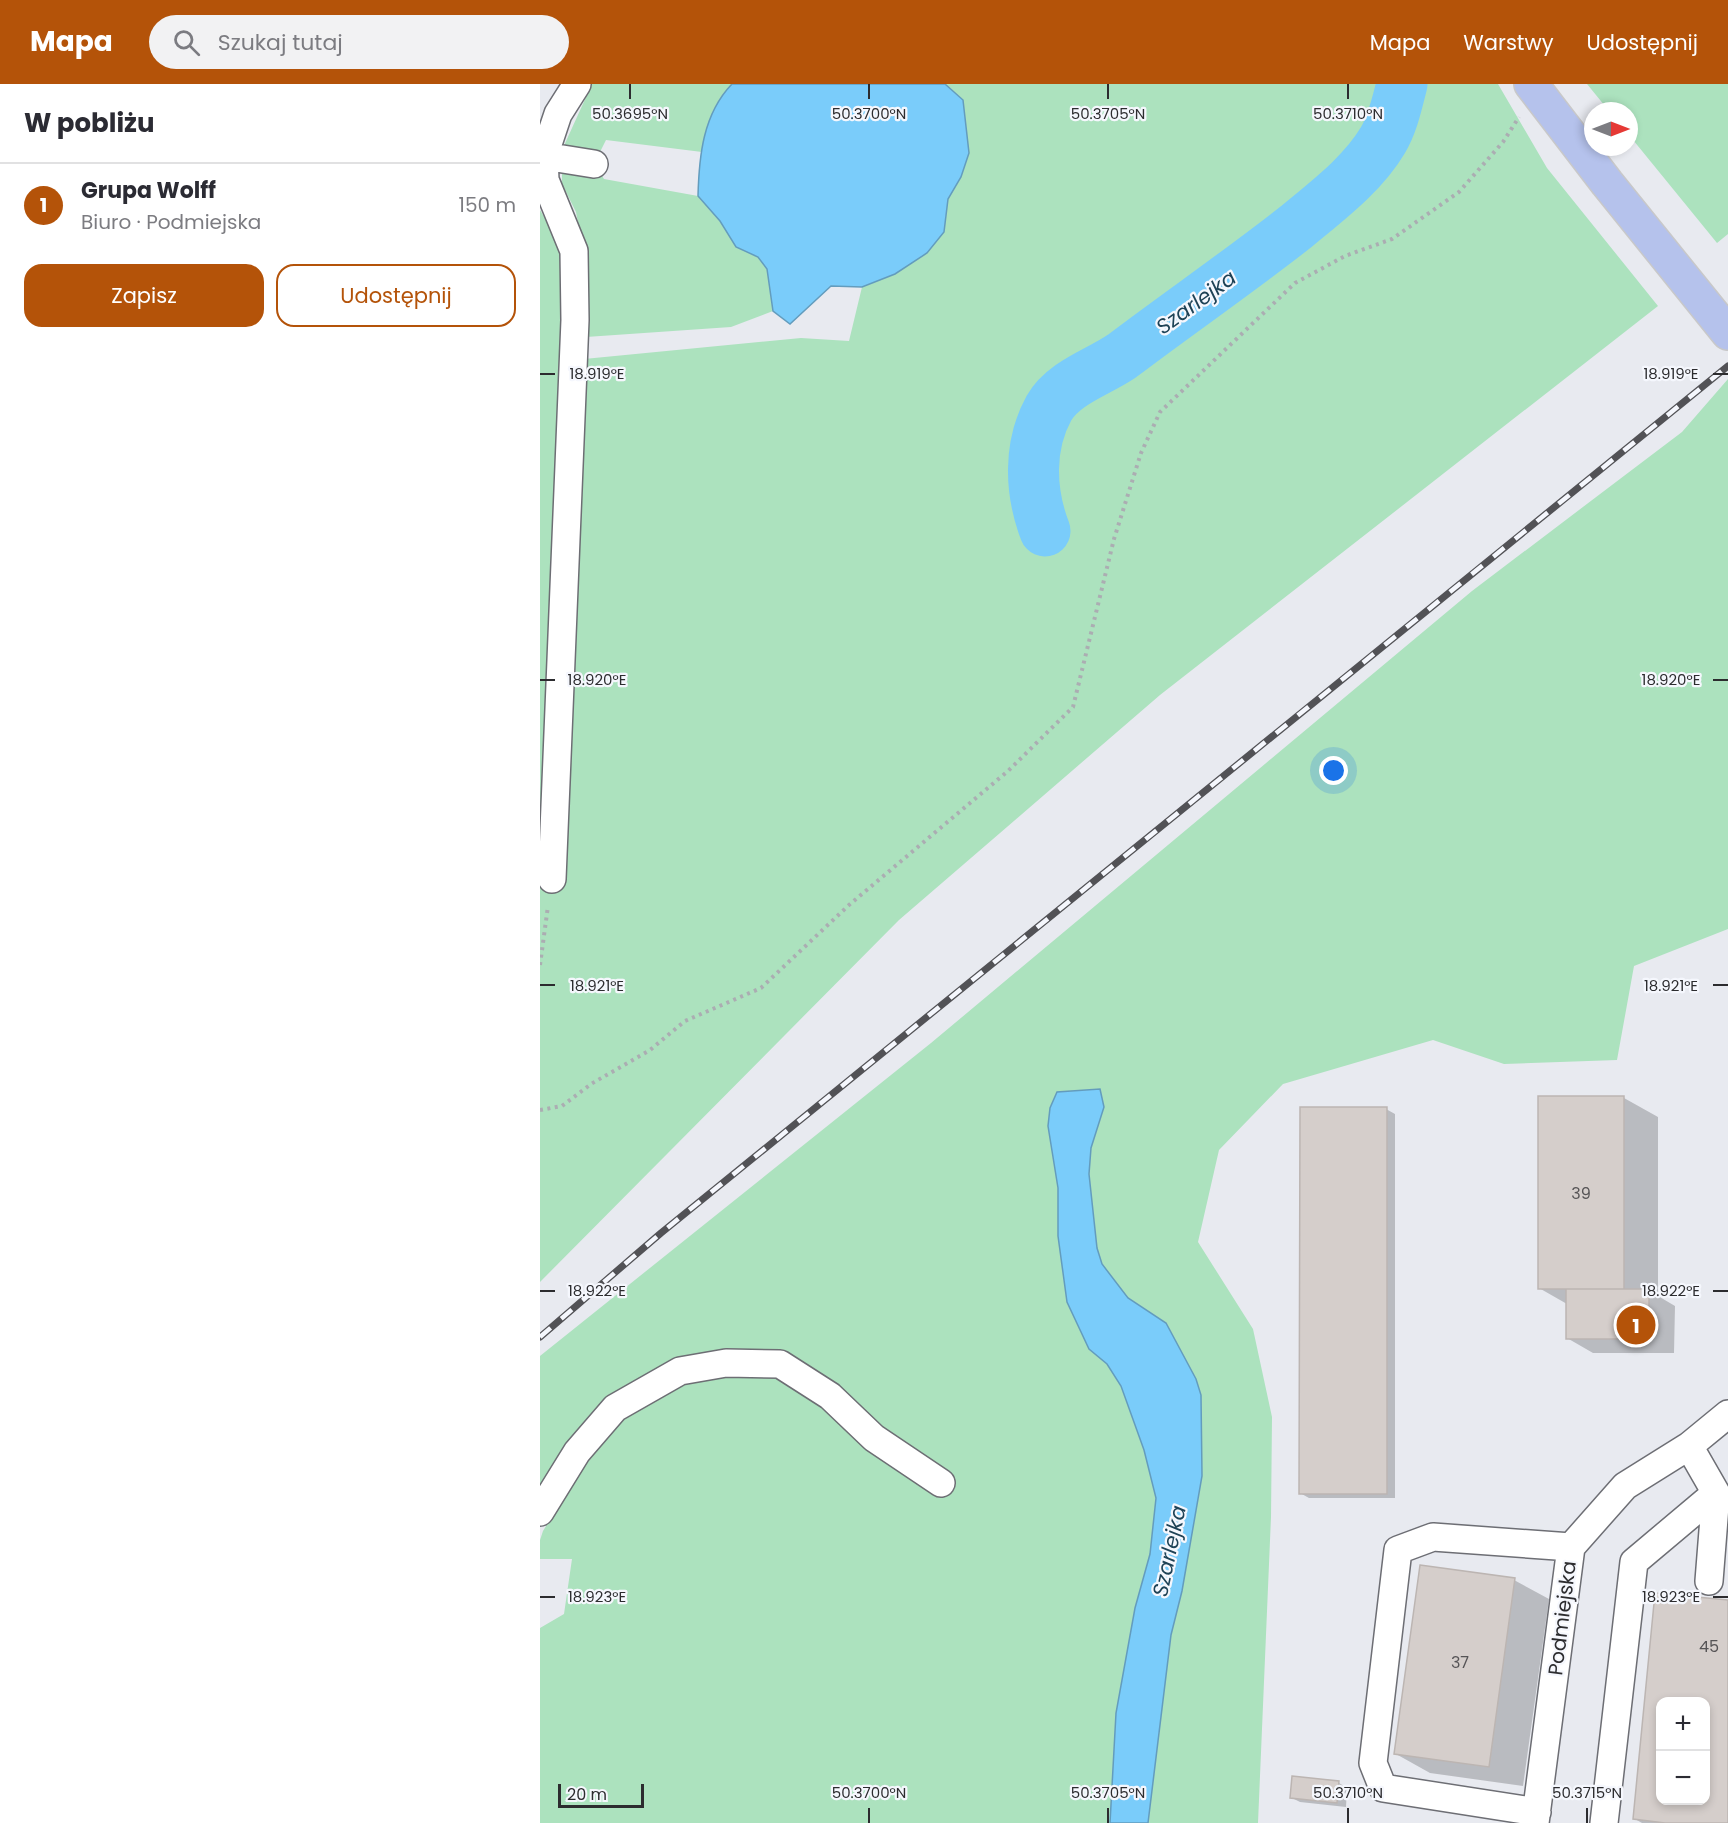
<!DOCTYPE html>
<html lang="pl">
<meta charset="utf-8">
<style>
:root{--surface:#fff;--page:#f2f2f3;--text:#2b2b33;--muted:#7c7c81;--line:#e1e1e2;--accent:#b45309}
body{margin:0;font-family:Poppins,sans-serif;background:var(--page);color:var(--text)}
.controls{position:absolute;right:18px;bottom:18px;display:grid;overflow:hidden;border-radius:12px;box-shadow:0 3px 9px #0003}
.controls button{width:54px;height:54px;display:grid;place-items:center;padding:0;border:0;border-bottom:2px solid var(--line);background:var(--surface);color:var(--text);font:30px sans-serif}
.compass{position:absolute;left:1044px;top:18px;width:54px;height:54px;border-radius:50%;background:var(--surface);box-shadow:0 3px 9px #0003;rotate:90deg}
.scale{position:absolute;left:18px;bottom:15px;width:86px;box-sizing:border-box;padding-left:6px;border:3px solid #2c2c2f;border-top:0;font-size:16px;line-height:21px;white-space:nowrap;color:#2c2c2f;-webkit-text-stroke:4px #f5f7fd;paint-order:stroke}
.you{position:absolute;left:794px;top:687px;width:21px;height:21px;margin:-15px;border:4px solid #fff;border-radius:50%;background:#1a73e8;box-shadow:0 0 0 9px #1a73e833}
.badge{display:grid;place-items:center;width:39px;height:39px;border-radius:50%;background:var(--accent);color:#fff;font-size:20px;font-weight:700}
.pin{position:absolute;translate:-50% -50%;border:3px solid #fff;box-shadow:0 2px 6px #0006}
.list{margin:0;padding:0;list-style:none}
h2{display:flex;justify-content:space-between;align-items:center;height:78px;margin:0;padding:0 24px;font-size:26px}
h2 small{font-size:20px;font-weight:400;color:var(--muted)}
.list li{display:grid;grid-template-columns:39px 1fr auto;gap:18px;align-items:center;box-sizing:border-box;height:84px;padding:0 24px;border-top:2px solid var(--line)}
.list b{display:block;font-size:22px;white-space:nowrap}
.list p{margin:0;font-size:20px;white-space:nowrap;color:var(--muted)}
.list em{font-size:20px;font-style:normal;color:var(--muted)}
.actions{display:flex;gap:12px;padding:18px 24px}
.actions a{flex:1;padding:14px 0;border:2px solid var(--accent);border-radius:18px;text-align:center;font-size:21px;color:var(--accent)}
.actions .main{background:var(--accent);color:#fff}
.icon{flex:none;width:33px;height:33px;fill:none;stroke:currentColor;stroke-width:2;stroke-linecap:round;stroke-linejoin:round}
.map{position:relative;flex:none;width:1188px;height:1739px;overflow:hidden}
header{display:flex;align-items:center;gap:36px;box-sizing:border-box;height:84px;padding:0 30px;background:var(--accent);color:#fff}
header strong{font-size:28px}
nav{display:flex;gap:33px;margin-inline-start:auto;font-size:21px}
.search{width:420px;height:54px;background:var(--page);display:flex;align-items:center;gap:15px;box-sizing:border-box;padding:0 21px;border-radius:33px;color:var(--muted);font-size:22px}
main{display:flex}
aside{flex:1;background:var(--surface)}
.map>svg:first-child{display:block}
.green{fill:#ace2be}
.water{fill:#7accfa;stroke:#639cbd;stroke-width:1.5}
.shadow{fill:#0003;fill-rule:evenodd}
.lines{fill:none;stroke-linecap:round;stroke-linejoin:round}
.river{stroke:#7accfa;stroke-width:51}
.building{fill:#d5cecb;stroke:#bcb5b2;stroke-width:1.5;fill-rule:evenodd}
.minor-casing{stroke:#6d6e74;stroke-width:30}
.major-casing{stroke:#c8c8c9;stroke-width:36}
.path{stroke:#abadb2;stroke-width:4;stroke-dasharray:3 4.5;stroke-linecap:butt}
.minor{stroke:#fff;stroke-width:27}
.major{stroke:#b5c2ec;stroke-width:33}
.rail-casing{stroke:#525256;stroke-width:7}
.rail{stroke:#f5f7fd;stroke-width:4.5;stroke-dasharray:14;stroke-linecap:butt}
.ticks{fill:none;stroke:#2c2c2f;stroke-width:2}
.labels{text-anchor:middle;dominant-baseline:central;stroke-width:4.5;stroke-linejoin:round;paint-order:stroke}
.number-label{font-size:16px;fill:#565456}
.street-label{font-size:20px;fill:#2c2c2f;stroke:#f5f7fd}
.water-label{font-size:21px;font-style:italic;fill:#1e4256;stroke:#f5f7fd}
.ticks-label{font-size:15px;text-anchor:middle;fill:#2c2c2f;stroke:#f5f7fd;stroke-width:4.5;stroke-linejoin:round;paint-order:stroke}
</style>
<header>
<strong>Mapa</strong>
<div class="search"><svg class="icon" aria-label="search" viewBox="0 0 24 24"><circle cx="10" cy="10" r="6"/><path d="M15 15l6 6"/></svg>Szukaj tutaj</div>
<nav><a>Mapa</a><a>Warstwy</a><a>Udostępnij</a></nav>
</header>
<main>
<aside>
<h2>W pobliżu<small></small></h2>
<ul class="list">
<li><span class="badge">1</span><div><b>Grupa Wolff</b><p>Biuro · Podmiejska</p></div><em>150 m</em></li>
</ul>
<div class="actions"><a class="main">Zapisz</a><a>Udostępnij</a></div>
</aside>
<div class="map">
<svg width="1188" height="1739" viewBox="0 0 1188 1739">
<rect width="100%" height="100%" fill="#e8eaf0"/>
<path class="green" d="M 52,0 L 192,0 C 172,20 167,41 162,68 L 66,56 L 54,80 L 64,95 L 158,112 L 180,137 L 196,163 L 219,173 L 227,185 L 233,227 L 191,243 L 46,253 L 46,182 L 36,128 L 22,100 L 22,66 Z
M 405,0 L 958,0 L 1007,84 L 1118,222 L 620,611 L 359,836 L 0,1198 L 0,788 L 44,275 L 261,254 L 309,257 L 322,203 L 355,190 L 404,148 L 408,115 L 421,93 L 423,16 Z
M 1047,0 L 1188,0 L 1188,150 L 1177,159 L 1089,51 L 1089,27 L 1069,27 Z
M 0,126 L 22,162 L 26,230 L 0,750 Z
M 1188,295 L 1188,845 L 1094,882 L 1077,976 L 964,980 L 893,956 L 743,1000 L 679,1066 L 658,1158 L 713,1245 L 732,1333 L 731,1433 L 718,1739 L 608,1739 L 631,1551 L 642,1507 L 662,1392 L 661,1311 L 656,1295 L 626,1239 L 588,1214 L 562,1180 L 557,1164 L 549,1090 L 551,1064 L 564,1023 L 560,1005 L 517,1008 L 510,1024 L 508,1042 L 518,1104 L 518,1152 L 527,1218 L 549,1265 L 567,1280 L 581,1302 L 604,1366 L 616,1414 L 610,1470 L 595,1524 L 576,1629 L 570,1739 L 0,1739 L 0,1544 L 24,1530 L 32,1475 L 0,1475 L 0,1456 L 3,1447 L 68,1339 L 99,1317 L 191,1284 L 185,1270 L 145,1276 L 80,1307 L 30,1356 L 0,1403 L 0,1272 L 391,959 L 932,507 L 1142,348 Z"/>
<path class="water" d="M 192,0 L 405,0 L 423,16 L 429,69 L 421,93 L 408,115 L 404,148 L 387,169 L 355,190 L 322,203 L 291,202 L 250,240 L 233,227 L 227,185 L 218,173 L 196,163 L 180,137 L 158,112 C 159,72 163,30 192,0 Z
M 560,1005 L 564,1023 L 551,1064 L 549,1090 L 557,1164 L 562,1180 L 588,1214 L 626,1239 L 656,1295 L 661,1311 L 662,1392 L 642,1507 L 631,1551 L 608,1739 L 570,1739 L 576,1629 L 595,1524 L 610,1470 L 616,1414 L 604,1366 L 581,1302 L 567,1280 L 549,1265 L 527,1218 L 518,1152 L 518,1104 L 508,1042 L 510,1024 L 517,1008 Z"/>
<path class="shadow" d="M 1084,1014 L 1118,1033 L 1118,1212 L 1135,1222 L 1134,1269 L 1053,1269 L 1027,1254 L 1027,1220 L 999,1204 Z
M 846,1025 L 855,1030 L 855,1414 L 769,1414 L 760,1409 Z
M 974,1496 L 1009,1515 L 983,1702 L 890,1689 L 856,1670 Z
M 1116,1510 L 1188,1517 L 1188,1739 L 1102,1739 L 1095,1735 ZM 1120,1618 L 1166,1618 L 1166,1716 L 1120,1716 Z
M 753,1694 L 799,1699 L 807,1704 L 806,1723 L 760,1718 L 752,1714 Z"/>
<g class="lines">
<path class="river" d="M 505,447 C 490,408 488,362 509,324 C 524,298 559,288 582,272 C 640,228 700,187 757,142 C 787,117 823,90 843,56 C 853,39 857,19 862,0"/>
</g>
<path class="building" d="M 998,1012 L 1084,1012 L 1084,1205 L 998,1205 Z
M 760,1023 L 847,1023 L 847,1410 L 759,1410 Z
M 1026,1205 L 1109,1205 L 1109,1255 L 1026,1255 Z
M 880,1481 L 975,1494 L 949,1683 L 854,1670 Z
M 1115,1509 L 1188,1516 L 1188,1739 L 1125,1739 L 1093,1735 ZM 1120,1618 L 1166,1618 L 1166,1716 L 1120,1716 Z
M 752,1692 L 799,1697 L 797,1719 L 750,1714 Z"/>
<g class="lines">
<defs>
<path id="minor" d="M 4,72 L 54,80
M 12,795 L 35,236 L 34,167 L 5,96 L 4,72 L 18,30 L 37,0
M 1149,1362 L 1176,1409 L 1169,1497
M 0,1428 L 37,1368 L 75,1324 L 140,1287 L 186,1279 L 240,1280 L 290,1312 L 334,1354 L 401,1399
M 997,1728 L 843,1704 L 833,1679 L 858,1466 L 893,1453 L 1031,1463
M 995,1739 L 1031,1463 L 1085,1402 L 1149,1362 L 1188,1330
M 1064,1739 L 1094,1478 L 1176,1409"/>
<path id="major" d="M 991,0 L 1067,99 L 1188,249"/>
</defs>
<use href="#minor" class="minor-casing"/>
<use href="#major" class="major-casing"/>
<path class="path" d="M 0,881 L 8,822
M 0,1026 L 22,1022 L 51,1000 L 110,966 L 145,937 L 221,904 L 309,821 L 468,687 L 533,623 L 574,455 L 601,369 L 620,328 L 755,199 L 805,172 L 852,155 L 919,108 L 963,58 L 979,33"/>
<use href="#minor" class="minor"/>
<use href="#major" class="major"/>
<defs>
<path id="rail" d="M 0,1253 L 121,1149 L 1188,282"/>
</defs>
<use href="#rail" class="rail-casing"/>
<use href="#rail" class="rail"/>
</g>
<path class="ticks" d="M 90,0 L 90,15M 329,0 L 329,15M 568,0 L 568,15M 808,0 L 808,15M 0,290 L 15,290M 1173,290 L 1188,290M 0,596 L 15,596M 1173,596 L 1188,596M 0,901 L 15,901M 1173,901 L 1188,901M 0,1207 L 15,1207M 1173,1207 L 1188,1207M 0,1513 L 15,1513M 1173,1513 L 1188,1513M 329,1724 L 329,1739M 568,1724 L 568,1739M 808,1724 L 808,1739M 1047,1724 L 1047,1739"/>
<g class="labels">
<g class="number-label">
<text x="1041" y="1109">39</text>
<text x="1169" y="1562">45</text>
<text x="920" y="1578">37</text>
</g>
<g class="street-label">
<text transform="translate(1022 1534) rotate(-83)">Podmiejska</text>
</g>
<g class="water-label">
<text transform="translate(656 218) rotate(-36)">Szarlejka</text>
<text transform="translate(629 1467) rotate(-78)">Szarlejka</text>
</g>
</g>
<g class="ticks-label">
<text x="90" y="35">50.3695°N</text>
<text x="329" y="35">50.3700°N</text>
<text x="568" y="35">50.3705°N</text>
<text x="808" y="35">50.3710°N</text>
<text x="1131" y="295">18.919°E</text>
<text x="57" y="295">18.919°E</text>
<text x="1131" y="601">18.920°E</text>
<text x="57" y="601">18.920°E</text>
<text x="57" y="907">18.921°E</text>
<text x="1131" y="907">18.921°E</text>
<text x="1131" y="1212">18.922°E</text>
<text x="57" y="1212">18.922°E</text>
<text x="1131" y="1518">18.923°E</text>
<text x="57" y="1518">18.923°E</text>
<text x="329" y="1714">50.3700°N</text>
<text x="568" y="1714">50.3705°N</text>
<text x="808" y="1714">50.3710°N</text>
<text x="1047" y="1714">50.3715°N</text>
</g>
</svg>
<div class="controls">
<button>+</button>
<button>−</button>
</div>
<svg class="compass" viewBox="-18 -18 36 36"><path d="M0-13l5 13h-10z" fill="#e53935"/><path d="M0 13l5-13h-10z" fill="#7c7c81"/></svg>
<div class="scale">20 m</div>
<div class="you"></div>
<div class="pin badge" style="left:1096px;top:1241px">1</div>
</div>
</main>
